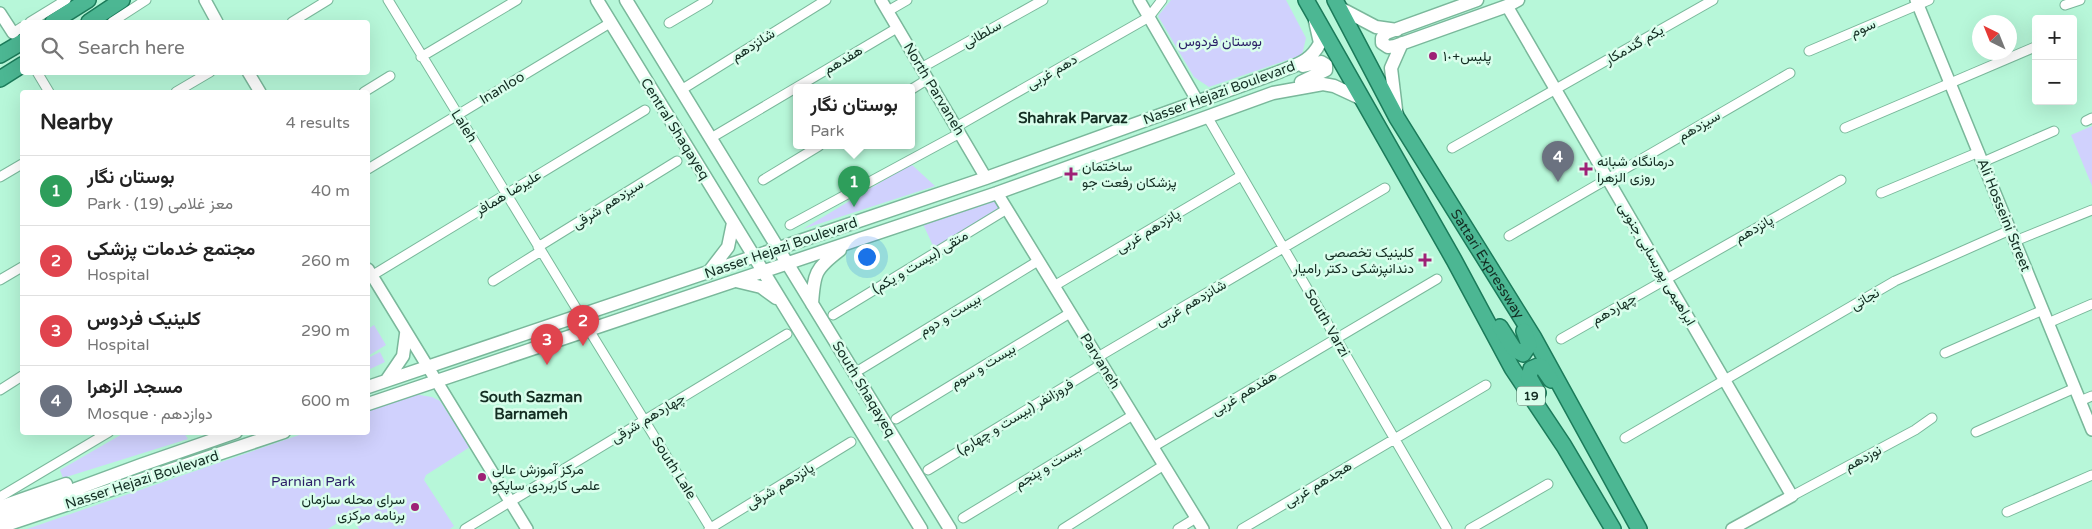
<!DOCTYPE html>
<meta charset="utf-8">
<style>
:root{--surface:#fff;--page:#f2f2f2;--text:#222;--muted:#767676;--line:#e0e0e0;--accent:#b45309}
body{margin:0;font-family:"Varela Round",Vazirmatn,sans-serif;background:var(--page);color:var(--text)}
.controls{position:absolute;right:15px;top:15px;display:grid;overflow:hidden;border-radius:5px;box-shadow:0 5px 20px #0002}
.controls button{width:45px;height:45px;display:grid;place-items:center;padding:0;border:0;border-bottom:1px solid var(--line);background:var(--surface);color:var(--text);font:25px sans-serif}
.compass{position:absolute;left:1972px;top:15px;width:45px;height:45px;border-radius:50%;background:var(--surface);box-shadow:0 5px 20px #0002;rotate:317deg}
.you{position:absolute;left:866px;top:256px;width:18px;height:18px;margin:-12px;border:4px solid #fff;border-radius:50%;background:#1a73e8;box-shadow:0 0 0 8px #1a73e833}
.badge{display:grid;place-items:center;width:32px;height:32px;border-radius:50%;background:var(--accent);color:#fff;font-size:16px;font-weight:700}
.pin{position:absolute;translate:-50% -41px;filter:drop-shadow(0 1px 2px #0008)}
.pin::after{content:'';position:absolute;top:26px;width:18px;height:15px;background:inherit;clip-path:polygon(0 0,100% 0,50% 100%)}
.popup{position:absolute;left:793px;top:84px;width:122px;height:65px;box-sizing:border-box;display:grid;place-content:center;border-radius:5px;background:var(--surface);filter:drop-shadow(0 1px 4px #0005);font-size:16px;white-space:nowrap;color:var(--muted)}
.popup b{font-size:19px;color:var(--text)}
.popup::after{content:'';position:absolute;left:50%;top:100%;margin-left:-10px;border:10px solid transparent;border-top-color:var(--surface)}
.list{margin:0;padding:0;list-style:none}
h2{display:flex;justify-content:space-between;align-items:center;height:65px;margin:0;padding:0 20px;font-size:21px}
h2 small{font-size:16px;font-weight:400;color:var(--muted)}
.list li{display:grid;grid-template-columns:32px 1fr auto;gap:15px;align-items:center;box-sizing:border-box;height:70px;padding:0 20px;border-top:1px solid var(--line)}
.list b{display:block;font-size:19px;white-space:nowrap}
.list p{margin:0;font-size:16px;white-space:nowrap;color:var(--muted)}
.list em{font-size:16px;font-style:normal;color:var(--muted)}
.icon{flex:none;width:28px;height:28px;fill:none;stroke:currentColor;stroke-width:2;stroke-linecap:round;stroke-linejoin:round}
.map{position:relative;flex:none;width:2092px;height:529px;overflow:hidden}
.search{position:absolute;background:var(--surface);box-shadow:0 5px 20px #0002;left:20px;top:20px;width:350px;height:55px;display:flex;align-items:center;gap:12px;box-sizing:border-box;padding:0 18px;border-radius:5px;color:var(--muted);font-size:19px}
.panel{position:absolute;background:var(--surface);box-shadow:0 5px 20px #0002;left:20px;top:90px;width:350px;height:345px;border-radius:5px}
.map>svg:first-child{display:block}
.green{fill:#d0d1fd}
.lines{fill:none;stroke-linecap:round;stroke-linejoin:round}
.minor-casing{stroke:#7ab89b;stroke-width:11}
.tertiary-casing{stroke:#7ab89b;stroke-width:14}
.secondary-casing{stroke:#7ab89b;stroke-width:15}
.trunk-casing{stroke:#1b7b5a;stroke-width:18}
.minor{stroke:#fff;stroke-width:9}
.tertiary{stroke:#fff;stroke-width:11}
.secondary{stroke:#fff;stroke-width:12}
.trunk{stroke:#4cb793;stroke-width:15}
.poi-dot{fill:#9e2176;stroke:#d9feec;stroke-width:2}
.labels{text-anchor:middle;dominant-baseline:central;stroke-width:5;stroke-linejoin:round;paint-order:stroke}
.shield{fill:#d9feec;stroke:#4e6c5f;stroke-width:1}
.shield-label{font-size:12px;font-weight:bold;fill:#132d22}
.street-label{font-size:14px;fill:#132d22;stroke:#d9feec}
.park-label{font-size:14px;fill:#2b1e67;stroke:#d9feec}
.poi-label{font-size:14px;fill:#132d22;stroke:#d9feec;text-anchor:start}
.neighbourhood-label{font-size:15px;font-weight:bold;fill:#132d22;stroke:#d9feec}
</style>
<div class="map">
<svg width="2092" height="529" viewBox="0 0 2092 529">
<rect width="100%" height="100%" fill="#b7f7d9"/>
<path class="green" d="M 1171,0 L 1286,0 L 1306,38 L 1302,55 L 1209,87 L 1194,77 L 1158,16 Z
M 2092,126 L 2092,186 L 2071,135 Z
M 911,164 L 935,186 L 803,229 Z
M 993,195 L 1001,211 L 935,250 L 922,222 Z
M 374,325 L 386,345 L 368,356 L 368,329 Z
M 380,352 L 385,362 L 368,370 L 368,358 Z
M 414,394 L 432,397 L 440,401 L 470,447 L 426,475 L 424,480 L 454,526 L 450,529 L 359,529 L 350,515 L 328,529 L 27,529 L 305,433 L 368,432 L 368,411 Z
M 124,433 L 184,433 L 188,439 L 63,478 L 60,470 Z"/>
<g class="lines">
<defs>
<path id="minor" d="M 388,0 L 581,316
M 2065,5 L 2080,0
M 888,11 L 907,0
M 30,22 L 66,0
M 112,22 L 146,0
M 292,22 L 328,0
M 669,23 L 708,0
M 13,33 L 22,27
M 1809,51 L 1929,0
M 421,57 L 517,0
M 921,68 L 1043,0
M 37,72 L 49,92
M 912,89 L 928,79
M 681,90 L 826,0
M 176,92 L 210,72
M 364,92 L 390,76
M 1208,118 L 1447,529
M 2086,121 L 2092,118
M 956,127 L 1149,17 L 1162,0
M 1845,128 L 2035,47
M 711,138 L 897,28
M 1452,148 L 1713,0
M 1983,162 L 2054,131
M 368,169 L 610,23
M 0,177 L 22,164
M 763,180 L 819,146
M 1881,193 L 1979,152
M 790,225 L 960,133
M 1509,236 L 1790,73
M 2015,241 L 2092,210
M 538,247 L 677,161
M 368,278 L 645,110
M 0,280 L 22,267
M 493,281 L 541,251
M 1054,286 L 1241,176
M 833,315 L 1007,209
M 2048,323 L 2092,304
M 589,330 L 711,529
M 1561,339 L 1841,180
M 1945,353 L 2043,310
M 1098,357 L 1385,188
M 861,369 L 1038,261
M 0,390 L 22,376
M 2080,401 L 2092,396
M 896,419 L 1070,313
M 1976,432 L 2075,388
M 1625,438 L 1895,281 L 2010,230
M 1153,447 L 1437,279
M 928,470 L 1102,364
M 1792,496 L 1915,430 L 1932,418
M 0,497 L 109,432
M 2007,512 L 2092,475
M 963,518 L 1133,415
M 465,529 L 787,334
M 709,529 L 851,442
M 1063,529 L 1164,465
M 1178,529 L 1196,518
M 1242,529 L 1486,385
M 1470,529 L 1548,484"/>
<path id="tertiary" d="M 205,0 L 217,22
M 881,0 L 986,178
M 1139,0 L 1198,102
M 1916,0 L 2092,430
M 1507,6 L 1792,496 L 1732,529
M 0,13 L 13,33
M 248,72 L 260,92
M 997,193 L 1203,529
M 368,269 L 527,529"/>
<path id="secondary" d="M 597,0 L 921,529
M 626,0 L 950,529
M 1477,0 L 1386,33 L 1382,38 L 1382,43 L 1388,47 L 1395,46 L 1507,6 L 1518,0
M 1340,8 L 1376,27 L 1397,30
M 1301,82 L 1326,70 L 1326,65 L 1321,62 L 1303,66
M 1397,118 L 1391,68 L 1402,43
M 708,273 L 728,247 L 733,223
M 736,281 L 761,287 L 776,298
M 812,304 C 814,273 815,269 840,250
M 386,381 L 403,356 L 406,334
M 368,387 L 986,178 L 1279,72 C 1298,64 1310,62 1320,43 L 1315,21
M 368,404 L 997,193 L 1273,93 L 1323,84 L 1334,86 L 1362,99
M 0,507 L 66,484
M 0,517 L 141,465 L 236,432
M 0,527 L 284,432"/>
<g id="trunk">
<path d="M 1306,0 L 1454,260 L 1512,368 L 1564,446 L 1613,529"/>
<path id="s1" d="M 1335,0 L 1397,118 L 1534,338 L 1639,529"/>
<path d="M 53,22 L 88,0"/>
<path d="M 89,22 L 122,0"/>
<path d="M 0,55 L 22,42"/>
<path d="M 0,79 L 22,65"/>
<path d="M 1500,327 L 1514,349 L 1523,354 L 1529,345 L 1524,331"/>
<path d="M 1538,393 L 1529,377 L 1531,369 L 1538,366 L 1542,367 L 1551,380"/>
</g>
</defs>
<use href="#minor" class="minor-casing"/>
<use href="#tertiary" class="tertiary-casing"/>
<use href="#secondary" class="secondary-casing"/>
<use href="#trunk" class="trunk-casing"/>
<use href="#minor" class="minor"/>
<use href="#tertiary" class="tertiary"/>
<use href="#secondary" class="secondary"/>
<use href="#trunk" class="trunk"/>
</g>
<g class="poi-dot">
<circle cx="1433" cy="56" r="5"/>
<path d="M1583.5 161.5h5v5h5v5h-5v5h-5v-5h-5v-5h5z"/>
<path d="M1068.5 166.5h5v5h5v5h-5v5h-5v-5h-5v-5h5z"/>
<path d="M1422.5 252.5h5v5h5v5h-5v5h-5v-5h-5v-5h5z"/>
<circle cx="482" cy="477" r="5"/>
<circle cx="415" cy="507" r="5"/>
</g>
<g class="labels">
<rect class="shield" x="1517" y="386.5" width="28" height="19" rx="4"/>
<g class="shield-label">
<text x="1531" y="396">19</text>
</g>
<g class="street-label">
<text transform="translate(1863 28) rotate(-23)">سوم</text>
<text transform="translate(982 34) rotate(-29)">سلطانی</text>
<text transform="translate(753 45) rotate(-32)">شانزدهم</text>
<text transform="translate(1634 45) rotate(-30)">یکم گندمکار</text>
<text transform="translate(843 60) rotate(-31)">هفدهم</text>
<text transform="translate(1052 72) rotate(-30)">دهم غربی</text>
<text transform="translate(502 88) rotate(-31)">Inanloo</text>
<text transform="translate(934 89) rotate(59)">North Parvaneh</text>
<text transform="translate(1219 93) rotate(-20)">Nasser Hejazi Boulevard</text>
<text transform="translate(464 126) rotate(58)">Laleh</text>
<text transform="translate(1699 126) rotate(-30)">سیزدهم</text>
<text transform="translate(675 129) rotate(58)">Central Shaqayeq</text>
<text transform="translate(508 193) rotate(-31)">علیرضا همافر</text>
<text transform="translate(608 204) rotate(-32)">سیزدهم شرقی</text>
<text transform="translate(2004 215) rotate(68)">Ali Hosseini Street</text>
<text transform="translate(1754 229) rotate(-30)">پانزدهم</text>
<text transform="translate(1148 231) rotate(-31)">پانزدهم غربی</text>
<text transform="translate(781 248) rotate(-19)">Nasser Hejazi Boulevard</text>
<text transform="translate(920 262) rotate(-31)">متقی (بیست و یکم)</text>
<text stroke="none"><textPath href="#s1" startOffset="305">Sattari Expressway</textPath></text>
<text transform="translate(1657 264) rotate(60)">ابراهیمی پوربسابی جنوبی</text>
<text transform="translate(1865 299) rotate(-30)">نجاتی</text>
<text transform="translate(1191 303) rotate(-30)">شانزدهم غربی</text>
<text transform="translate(1614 309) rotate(-30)">چهاردهم</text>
<text transform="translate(950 315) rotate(-31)">بیست و دوم</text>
<text transform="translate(1327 323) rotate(60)">South Varzi</text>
<text transform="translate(1100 361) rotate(58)">Parvaneh</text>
<text transform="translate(983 366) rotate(-31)">بیست و سوم</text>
<text transform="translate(864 389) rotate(59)">South Shaqayeq</text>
<text transform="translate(1244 393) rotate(-31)">هفدهم غربی</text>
<text transform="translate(1015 417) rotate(-31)">فروزانفر (بیست و چهارم)</text>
<text transform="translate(648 418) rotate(-31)">چهاردهم شرقی</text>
<text transform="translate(1863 458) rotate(-28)">نوزدهم</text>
<text transform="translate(1048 466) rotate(-31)">بیست و پنجم</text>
<text transform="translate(674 468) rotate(58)">South Lale</text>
<text transform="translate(142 480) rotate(-18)">Nasser Hejazi Boulevard</text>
<text transform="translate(1318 484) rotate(-31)">هجدهم غربی</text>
<text transform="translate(780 486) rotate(-31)">پانزدهم شرقی</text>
</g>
<g class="park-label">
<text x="1220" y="41">بوستان فردوس</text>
<text x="313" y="481">Parnian Park</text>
</g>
<g class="poi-label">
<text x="1443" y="56">پلیس+١٠</text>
<text x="1597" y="161">درمانگاه شبانه<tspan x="1597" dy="16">روزی الزهرا</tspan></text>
<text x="1082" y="166">ساختمان<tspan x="1082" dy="16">پزشكان رفعت جو</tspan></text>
<text x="1414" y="252" text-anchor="end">کلینیک تخصصی<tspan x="1414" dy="16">دندانپزشکی دکتر رامیار</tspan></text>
<text x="492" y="469">مرکز آموزش عالی<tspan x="492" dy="16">علمی کاربردی ساپکو</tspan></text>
<text x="405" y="499" text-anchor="end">سرای محله سازمان<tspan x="405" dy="16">برنامه مرکزی</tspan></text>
</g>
<g class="neighbourhood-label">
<text x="1073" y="118">Shahrak Parvaz</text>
<text x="531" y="397">South Sazman<tspan x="531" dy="17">Barnameh</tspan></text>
</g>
</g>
</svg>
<div class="controls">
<button>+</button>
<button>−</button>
</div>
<svg class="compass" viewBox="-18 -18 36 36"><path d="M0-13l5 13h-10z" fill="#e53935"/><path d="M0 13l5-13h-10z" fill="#767676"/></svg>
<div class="you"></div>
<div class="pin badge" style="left:854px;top:207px;background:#2e9e5b">1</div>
<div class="popup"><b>بوستان نگار</b>Park</div>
<div class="pin badge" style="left:583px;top:346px;background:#e0444e">2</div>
<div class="pin badge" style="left:547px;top:365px;background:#e0444e">3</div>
<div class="pin badge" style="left:1558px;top:182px;background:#6b7280">4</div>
<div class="search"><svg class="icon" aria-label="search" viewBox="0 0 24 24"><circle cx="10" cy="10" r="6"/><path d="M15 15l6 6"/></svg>Search here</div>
<section class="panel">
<h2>Nearby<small>4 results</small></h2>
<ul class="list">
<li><span class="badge" style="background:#2e9e5b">1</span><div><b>بوستان نگار</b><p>Park · معز غلامی (19)</p></div><em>40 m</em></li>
<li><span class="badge" style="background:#e0444e">2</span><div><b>مجتمع خدمات پزشکی</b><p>Hospital</p></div><em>260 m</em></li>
<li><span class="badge" style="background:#e0444e">3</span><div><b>کلینیک فردوس</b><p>Hospital</p></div><em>290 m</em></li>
<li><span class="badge" style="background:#6b7280">4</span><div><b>مسجد الزهرا</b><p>Mosque · دوازدهم</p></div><em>600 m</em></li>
</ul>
</section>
</div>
